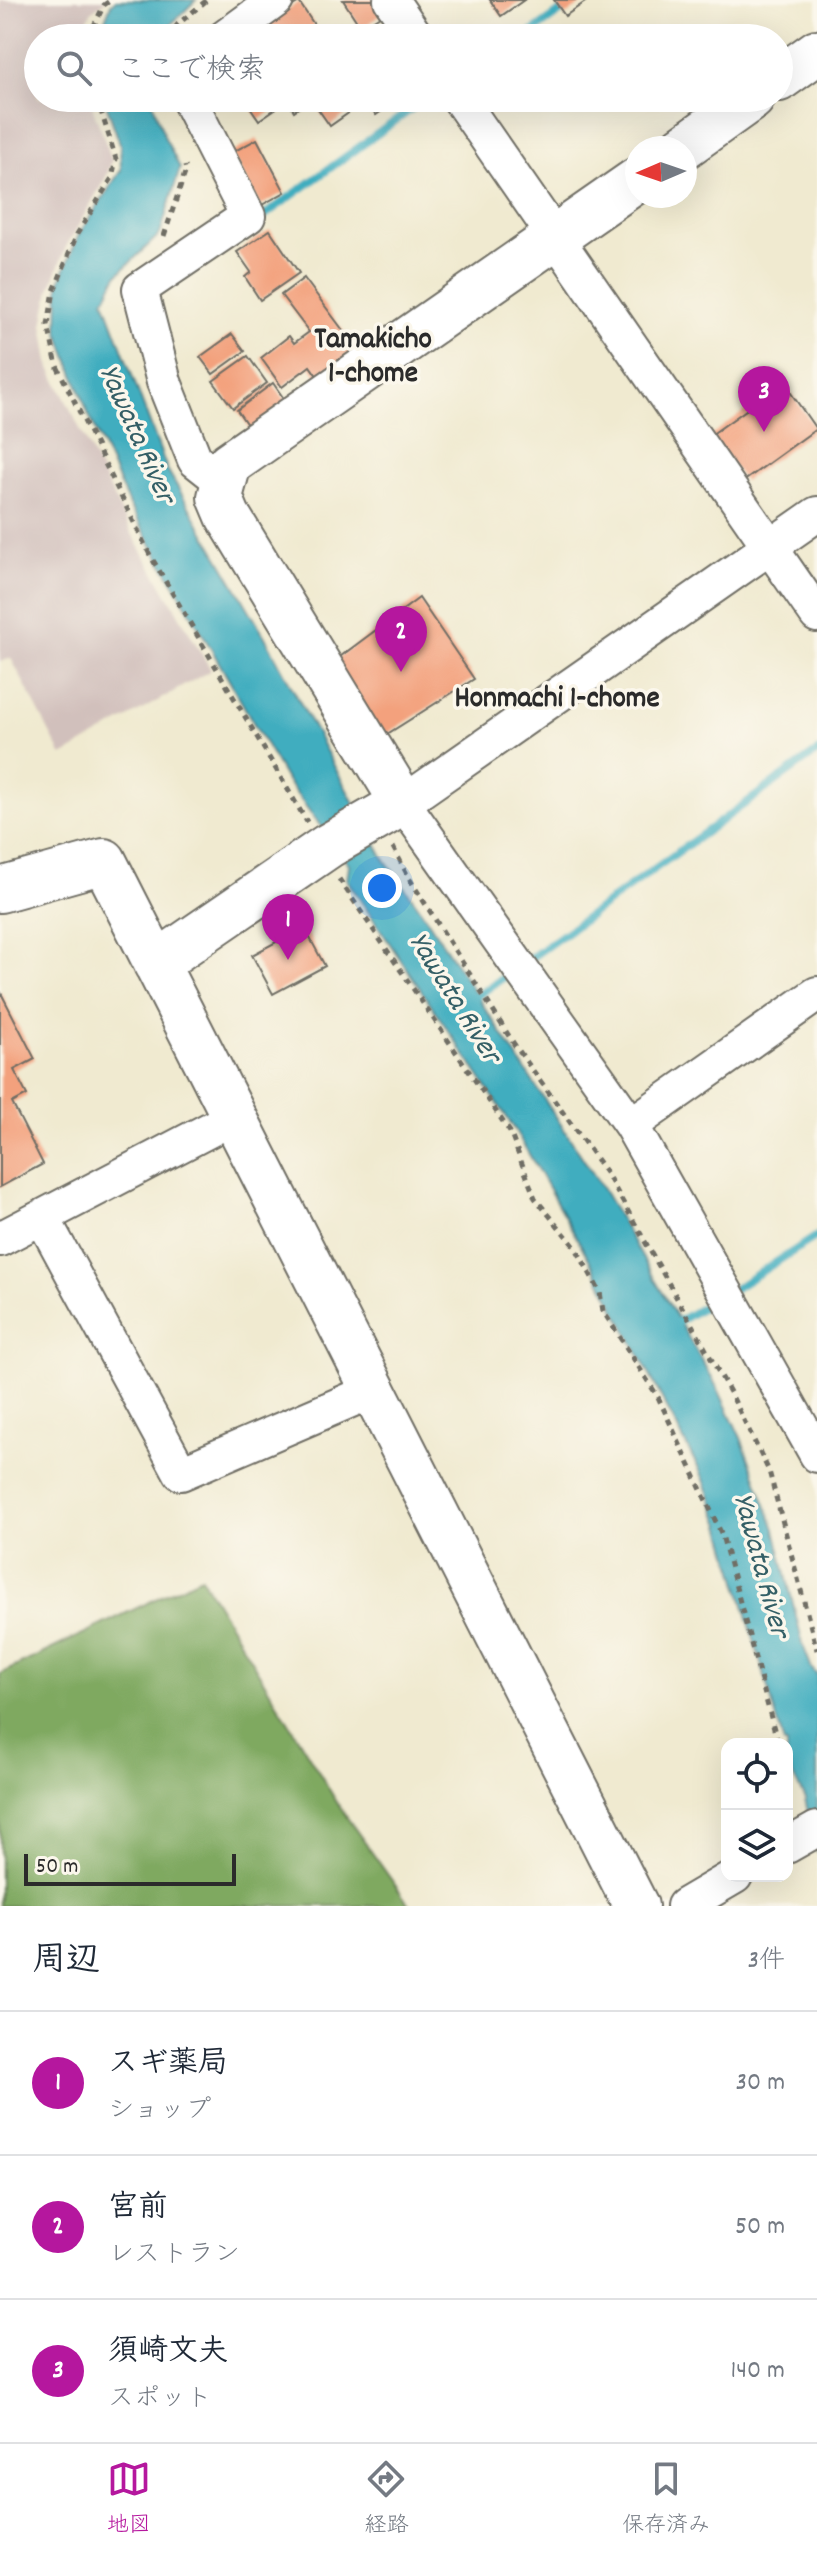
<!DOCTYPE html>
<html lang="ja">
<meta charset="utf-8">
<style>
:root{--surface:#fff;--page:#f6f6f7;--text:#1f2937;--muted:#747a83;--line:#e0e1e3;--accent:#b5179e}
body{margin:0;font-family:Dekko,"Klee One",sans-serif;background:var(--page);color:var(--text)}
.controls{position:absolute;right:24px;bottom:24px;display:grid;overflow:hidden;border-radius:16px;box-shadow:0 8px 32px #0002}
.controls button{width:72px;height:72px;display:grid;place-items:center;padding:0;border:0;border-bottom:2px solid var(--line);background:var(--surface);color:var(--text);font:40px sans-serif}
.compass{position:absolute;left:625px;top:136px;width:72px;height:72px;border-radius:50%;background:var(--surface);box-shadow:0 8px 32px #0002;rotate:268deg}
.scale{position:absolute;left:24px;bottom:20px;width:212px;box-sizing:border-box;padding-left:8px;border:4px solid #2b2b2b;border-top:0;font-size:22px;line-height:28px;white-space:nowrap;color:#2b2b2b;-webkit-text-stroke:6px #fbf7ec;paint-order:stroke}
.you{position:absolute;left:382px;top:888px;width:28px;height:28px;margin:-20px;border:6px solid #fff;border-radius:50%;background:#1a73e8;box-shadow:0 0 0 12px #1a73e833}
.badge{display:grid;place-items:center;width:52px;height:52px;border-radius:50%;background:var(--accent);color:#fff;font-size:26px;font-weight:700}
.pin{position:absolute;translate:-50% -66px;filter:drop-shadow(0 2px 4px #0008)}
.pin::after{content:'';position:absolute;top:42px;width:28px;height:24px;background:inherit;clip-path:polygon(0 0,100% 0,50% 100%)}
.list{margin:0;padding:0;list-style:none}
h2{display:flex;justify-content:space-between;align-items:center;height:104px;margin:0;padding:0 32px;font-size:34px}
h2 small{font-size:26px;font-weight:400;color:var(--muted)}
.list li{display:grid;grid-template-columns:52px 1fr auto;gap:24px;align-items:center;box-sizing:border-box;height:144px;padding:0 32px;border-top:2px solid var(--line)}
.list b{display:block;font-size:30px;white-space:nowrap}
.list p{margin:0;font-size:26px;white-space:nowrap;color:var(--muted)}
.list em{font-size:26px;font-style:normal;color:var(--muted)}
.icon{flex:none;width:44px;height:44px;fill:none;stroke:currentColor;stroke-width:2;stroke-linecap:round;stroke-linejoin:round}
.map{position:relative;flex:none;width:817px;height:1906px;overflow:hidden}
.search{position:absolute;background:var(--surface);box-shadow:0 8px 32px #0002;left:24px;right:24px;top:24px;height:88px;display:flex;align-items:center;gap:20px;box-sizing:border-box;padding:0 28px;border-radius:44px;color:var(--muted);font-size:30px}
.sheet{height:536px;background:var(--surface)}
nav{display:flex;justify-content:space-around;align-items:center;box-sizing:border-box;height:112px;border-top:2px solid var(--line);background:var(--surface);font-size:22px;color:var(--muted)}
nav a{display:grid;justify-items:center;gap:4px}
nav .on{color:var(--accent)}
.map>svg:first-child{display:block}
.industrial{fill:#d1c0bc}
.forest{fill:#7fa960;stroke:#556a46;stroke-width:2}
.water{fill:#41adbf;stroke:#366c75;stroke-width:2}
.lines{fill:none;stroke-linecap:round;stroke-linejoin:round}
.stream{stroke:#41adbf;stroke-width:8}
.building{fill:#f3a17d}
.street-casing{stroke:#706e65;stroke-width:38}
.secondary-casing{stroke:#706e65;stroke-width:48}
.path{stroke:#706e65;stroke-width:5;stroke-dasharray:6 6;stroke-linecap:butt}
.street{stroke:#fff;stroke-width:34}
.secondary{stroke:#fff;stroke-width:44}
.labels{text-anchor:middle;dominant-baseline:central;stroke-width:7;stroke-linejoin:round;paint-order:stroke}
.neighbourhood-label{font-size:30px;font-weight:bold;fill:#2b2b2b;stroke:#fbf7ec}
.water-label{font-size:30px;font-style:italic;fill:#345f66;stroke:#fbf7ec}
</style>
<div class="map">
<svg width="817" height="1906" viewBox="0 0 817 1906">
<rect width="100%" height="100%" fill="#fbf7ec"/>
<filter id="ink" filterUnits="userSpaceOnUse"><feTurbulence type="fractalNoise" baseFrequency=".0125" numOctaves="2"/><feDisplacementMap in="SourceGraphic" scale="16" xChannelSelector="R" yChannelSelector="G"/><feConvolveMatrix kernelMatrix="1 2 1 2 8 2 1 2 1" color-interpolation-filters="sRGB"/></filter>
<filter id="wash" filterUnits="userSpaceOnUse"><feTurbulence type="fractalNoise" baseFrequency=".006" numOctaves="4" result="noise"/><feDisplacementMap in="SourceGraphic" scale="32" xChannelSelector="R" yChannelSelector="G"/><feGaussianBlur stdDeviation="1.8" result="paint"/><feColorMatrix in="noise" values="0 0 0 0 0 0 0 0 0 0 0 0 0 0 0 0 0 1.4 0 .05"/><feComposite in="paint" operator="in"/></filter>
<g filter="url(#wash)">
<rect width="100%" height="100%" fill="#f0ead0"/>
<path class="industrial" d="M 0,0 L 107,0 L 92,11 L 78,38 L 38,38 L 38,98 L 89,98 L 112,160 L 106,177 L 66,247 L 50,289 L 43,325 L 50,368 L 131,532 L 211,670 L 62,756 L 11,658 L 0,662 Z"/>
<path class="forest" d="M 201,1577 L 341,1809 L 410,1906 L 0,1906 L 0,1674 Z"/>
<path class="water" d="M 116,0 L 196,0 L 157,38 L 98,38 L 111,4 Z
M 104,98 L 151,98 L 165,138 L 180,168 L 160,234 L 117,275 L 104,300 L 167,469 L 265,637 L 384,859 L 419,907 L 601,1186 L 718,1389 L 741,1438 L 775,1529 L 803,1645 L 812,1669 L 817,1675 L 817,1853 L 805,1799 L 792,1774 L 787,1756 L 787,1744 L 784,1744 L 721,1525 L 703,1477 L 594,1268 L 514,1128 L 347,880 L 349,864 L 286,780 L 129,505 L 88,413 L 58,331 L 59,283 L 79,234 L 121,170 L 120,144 Z"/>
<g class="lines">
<path class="stream" d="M 524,38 L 577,0
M 265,215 L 427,98
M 525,962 L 817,752
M 470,1001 L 511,972
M 734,1289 L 817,1236
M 671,1326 L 718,1298"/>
</g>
<g id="blocks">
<path class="building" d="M 343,0 L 381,0 L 388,11 L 361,28 Z
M 490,0 L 524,0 L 501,16 Z
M 554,0 L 588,0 L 565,16 Z
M 299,2 L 323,38 L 244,38 Z
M 244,98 L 272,98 L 278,107 L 259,120 Z
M 286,98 L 313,98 L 294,111 Z
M 327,98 L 351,98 L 357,107 L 330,126 L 316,106 Z
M 364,98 L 400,98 L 376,115 Z
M 257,139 L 285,192 L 260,206 L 231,153 Z
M 270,230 L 299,273 L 260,300 L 245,277 L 251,272 L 237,252 Z
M 304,278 L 357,349 L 325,387 L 310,366 L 282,387 L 261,358 L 289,336 L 294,343 L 309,332 L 281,295 Z
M 232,334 L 245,351 L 213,374 L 200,357 Z
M 248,356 L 267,383 L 233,408 L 213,381 Z
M 273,383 L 289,406 L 252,432 L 237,410 Z
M 784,383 L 816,429 L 744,481 L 711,435 Z
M 419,598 L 474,679 L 376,741 L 329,665 Z
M 304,927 L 325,966 L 273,994 L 252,955 Z
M 0,991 L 35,1059 L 14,1070 L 27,1095 L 12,1103 L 43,1164 L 0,1187 Z"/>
</g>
</g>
<g filter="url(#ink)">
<use href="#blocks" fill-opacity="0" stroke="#706e65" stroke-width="2"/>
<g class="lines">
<defs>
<path id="street" d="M 391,0 L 417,38
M 224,38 L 276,0
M 188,98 L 248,216 L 140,289 L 164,382 L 195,460 L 223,482
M 459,98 L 817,615
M 817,514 L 403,803 L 631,1125 L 817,1455
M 631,1125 L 817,994
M 42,1217 L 181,1473 L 374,1390
M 0,1239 L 234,1117
M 787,1846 L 817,1829
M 684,1906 L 735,1876"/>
<path id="secondary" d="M 779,79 L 817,52
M 682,148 L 752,98
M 0,890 L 104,861 L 636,1906
M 156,964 L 328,846 L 403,803 L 228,516 L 220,497 L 229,464 L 637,180"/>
</defs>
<use href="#street" class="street-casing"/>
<use href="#secondary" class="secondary-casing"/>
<path class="path" d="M 88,38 L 104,5 L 111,0
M 167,38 L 178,24 L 207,0
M 97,98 L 116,159 L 112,178 L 77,234 L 54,291 L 48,325 L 57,366 L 150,555 L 307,822
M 164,236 L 186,170 L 185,166
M 393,847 L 409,878 L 514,1044 L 607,1174 L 731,1394 L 769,1471 L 817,1650
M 339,879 L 510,1132 L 535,1198 L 576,1248 L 600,1292 L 603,1311 L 658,1397 L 722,1535 L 778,1744"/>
<use href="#street" class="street"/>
<use href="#secondary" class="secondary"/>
</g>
</g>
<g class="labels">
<g class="neighbourhood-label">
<text x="373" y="341">Tamakicho<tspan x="373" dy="34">1-chome</tspan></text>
<text x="557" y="700">Honmachi 1-chome</text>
</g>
<g class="water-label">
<text transform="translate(135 435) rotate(66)">Yawata River</text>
<text transform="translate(453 999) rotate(58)">Yawata River</text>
<text transform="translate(759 1566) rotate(75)">Yawata River</text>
</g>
</g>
</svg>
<div class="controls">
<button><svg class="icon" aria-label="locate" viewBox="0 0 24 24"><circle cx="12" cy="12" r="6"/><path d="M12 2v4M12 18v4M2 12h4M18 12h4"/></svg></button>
<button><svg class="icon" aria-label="layers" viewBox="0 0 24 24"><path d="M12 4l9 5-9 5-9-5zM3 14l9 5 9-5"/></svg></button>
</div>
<svg class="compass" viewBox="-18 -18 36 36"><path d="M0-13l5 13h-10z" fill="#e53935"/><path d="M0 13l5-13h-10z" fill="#747a83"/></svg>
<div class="scale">50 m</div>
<div class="you"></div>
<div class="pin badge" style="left:288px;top:960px">1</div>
<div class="pin badge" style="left:401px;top:672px">2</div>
<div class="pin badge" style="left:764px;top:432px">3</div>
<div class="search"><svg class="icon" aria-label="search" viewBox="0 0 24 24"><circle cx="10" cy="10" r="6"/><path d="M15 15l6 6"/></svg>ここで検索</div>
</div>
<section class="sheet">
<h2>周辺<small>3件</small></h2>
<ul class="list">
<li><span class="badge">1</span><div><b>スギ薬局</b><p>ショップ</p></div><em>30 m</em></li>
<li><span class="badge">2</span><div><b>宮前</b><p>レストラン</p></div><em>50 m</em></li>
<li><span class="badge">3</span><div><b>須崎文夫</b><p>スポット</p></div><em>140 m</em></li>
</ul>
</section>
<nav>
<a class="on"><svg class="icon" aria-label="map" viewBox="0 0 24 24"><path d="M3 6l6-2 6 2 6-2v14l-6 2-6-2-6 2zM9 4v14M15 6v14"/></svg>地図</a>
<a><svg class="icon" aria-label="directions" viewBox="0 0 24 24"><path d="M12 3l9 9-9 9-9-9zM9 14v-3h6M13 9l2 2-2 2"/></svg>経路</a>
<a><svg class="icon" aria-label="saved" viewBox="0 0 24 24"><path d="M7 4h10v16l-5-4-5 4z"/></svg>保存済み</a>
</nav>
